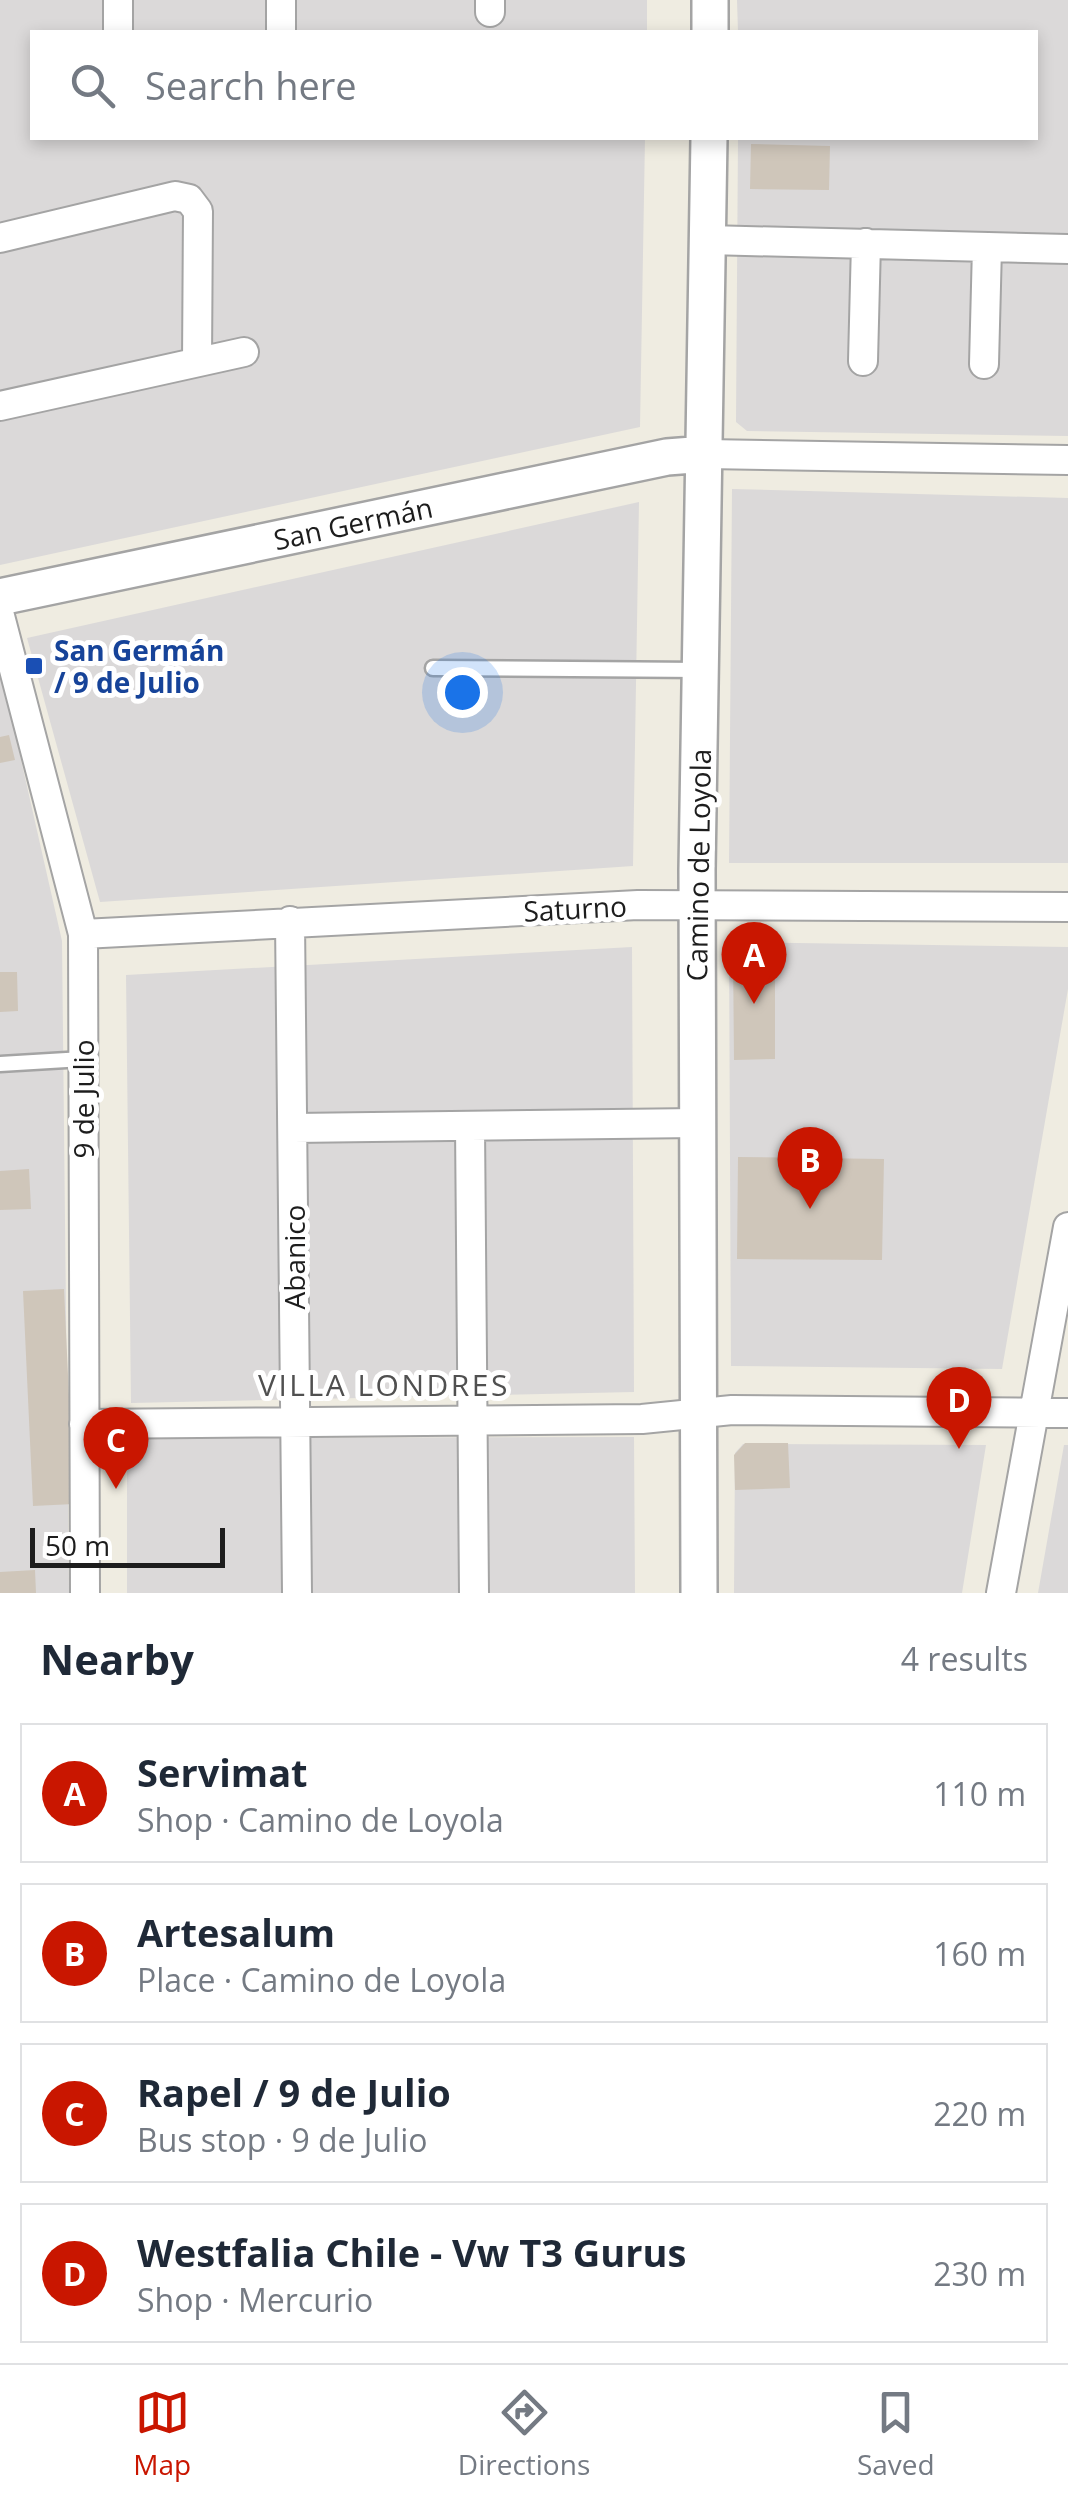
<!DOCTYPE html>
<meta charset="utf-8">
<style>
:root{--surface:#fff;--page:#f2f2f3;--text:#1f2937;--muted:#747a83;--line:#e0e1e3;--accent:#c91600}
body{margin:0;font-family:"Open Sans",sans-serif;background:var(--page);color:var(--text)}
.scale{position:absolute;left:30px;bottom:25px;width:195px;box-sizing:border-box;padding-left:10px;border:5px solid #1d1d1d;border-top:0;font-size:28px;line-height:35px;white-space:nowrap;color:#1d1d1d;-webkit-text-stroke:8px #fff;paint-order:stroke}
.you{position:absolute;left:462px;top:692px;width:35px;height:35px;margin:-25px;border:8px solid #fff;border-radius:50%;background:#1a73e8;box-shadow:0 0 0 15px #1a73e833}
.badge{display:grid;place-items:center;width:65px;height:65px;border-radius:50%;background:var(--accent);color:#fff;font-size:32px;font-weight:700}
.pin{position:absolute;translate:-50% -82px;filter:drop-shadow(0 2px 5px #0008)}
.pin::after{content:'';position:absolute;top:52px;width:35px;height:30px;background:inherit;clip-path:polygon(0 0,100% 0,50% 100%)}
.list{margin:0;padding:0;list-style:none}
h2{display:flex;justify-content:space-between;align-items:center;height:130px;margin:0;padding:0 40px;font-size:42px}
h2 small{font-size:32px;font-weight:400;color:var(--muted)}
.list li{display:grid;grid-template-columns:65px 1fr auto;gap:30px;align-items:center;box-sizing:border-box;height:140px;margin:0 20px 20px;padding:0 20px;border:2px solid var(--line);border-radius:0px}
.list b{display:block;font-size:38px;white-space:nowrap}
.list p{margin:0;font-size:32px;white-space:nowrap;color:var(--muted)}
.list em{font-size:32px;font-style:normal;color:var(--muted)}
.icon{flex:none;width:55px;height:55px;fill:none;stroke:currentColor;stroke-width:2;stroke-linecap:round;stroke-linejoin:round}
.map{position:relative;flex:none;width:1068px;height:1593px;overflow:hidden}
.search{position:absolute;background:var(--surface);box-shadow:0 5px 15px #0003;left:30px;right:30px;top:30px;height:110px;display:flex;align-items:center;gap:25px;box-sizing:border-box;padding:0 35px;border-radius:0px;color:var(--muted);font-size:38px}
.sheet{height:770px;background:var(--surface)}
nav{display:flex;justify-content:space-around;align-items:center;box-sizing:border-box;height:140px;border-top:2px solid var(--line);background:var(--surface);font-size:28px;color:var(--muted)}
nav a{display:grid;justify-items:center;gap:5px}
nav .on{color:var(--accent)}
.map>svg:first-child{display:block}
.residential{fill:#dbd9d9}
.building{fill:#cfc6ba}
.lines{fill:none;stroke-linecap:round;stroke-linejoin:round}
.service-casing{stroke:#a4a4a4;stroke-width:19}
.minor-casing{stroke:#a4a4a4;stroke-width:32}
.tertiary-casing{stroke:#a4a4a4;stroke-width:40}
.service{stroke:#fff;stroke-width:14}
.minor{stroke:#fff;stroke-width:28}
.tertiary{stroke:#fff;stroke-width:35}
.transit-dot{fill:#1a4fb4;stroke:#fff;stroke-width:4}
.labels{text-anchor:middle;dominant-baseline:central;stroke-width:10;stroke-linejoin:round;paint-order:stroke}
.street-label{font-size:28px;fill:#1d1d1d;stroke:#fff}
.transit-label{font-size:28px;font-weight:bold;fill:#164399;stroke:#fff;text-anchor:start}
.neighbourhood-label{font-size:30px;letter-spacing:2.5px;fill:#505050;stroke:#fff}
</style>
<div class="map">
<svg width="1068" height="1593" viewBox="0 0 1068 1593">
<rect width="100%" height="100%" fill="#efece1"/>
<path class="residential" d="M 0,0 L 647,0 L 647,32 L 32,32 L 32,138 L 645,138 L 640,427 L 0,565 Z
M 737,0 L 1068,0 L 1068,436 L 747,431 L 736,422 L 738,138 L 1036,138 L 1036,32 L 738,32 Z
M 732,489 L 1068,498 L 1068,863 L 729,863 Z
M 639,502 L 633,866 L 100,902 L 27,638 Z
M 0,667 L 62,941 L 69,1593 L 0,1593 Z
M 737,942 L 1068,947 L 1068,989 L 1002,1369 L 731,1366 L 729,949 Z
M 632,947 L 634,1392 L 131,1403 L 126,975 Z
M 634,1437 L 635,1593 L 127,1593 L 127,1438 Z
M 743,1444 L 986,1445 L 962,1593 L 734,1593 L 735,1453 Z
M 1064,1445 L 1068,1445 L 1068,1593 L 1038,1593 Z"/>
<path class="building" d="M 751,144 L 830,146 L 829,190 L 750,189 Z
M 9,735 L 15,760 L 0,763 L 0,737 Z
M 775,949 L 775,1059 L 734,1060 L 733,950 Z
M 0,972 L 17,972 L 18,1011 L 0,1012 Z
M 738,1157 L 884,1159 L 882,1260 L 737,1259 Z
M 29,1169 L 31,1209 L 0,1210 L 0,1171 Z
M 64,1289 L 74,1504 L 33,1506 L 23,1291 Z
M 745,1443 L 788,1443 L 790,1488 L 735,1490 L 734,1455 Z
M 35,1570 L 36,1593 L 0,1593 L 0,1572 Z"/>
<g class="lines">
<defs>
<path id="service" d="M 433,668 L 701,670
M 0,1064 L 83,1059"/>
<path id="minor" d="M 490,12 L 490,0
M 118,32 L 118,0
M 281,32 L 281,0
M 0,238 L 175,196 L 189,199 L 198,211 L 197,362
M 708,240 L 1068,249
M 863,361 L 866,243
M 984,364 L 987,247
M 0,406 L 244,352
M 706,454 L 1068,460
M 0,616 L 83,934 L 85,1593
M 290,921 L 297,1593
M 83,934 L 638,905 L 1068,907
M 470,1126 L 474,1593
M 294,1128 L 697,1123
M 84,1424 L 642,1419 L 732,1410 L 1068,1413
M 1001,1593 L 1068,1227"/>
<path id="tertiary" d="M 710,32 L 710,0
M 0,597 L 667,457 L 706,454
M 699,1593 L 697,870 L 709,138"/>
</defs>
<use href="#service" class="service-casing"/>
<use href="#minor" class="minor-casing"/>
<use href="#tertiary" class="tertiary-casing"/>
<use href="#service" class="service"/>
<use href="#minor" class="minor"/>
<use href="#tertiary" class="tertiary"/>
</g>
<rect class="transit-dot" x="24" y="656" width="20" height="20" rx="5"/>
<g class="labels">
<g class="street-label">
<text transform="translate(353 523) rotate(-12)">San Germán</text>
<text transform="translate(698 865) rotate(-89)">Camino de Loyola</text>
<text transform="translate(575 908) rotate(-3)">Saturno</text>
<text transform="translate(83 1099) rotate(-90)">9 de Julio</text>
<text transform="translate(294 1257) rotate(-90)">Abanico</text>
</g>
<g class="transit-label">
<text x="54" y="650">San Germán<tspan x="54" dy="32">/ 9 de Julio</tspan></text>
</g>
<g class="neighbourhood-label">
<text x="384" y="1384">VILLA LONDRES</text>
</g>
</g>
</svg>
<div class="scale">50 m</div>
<div class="you"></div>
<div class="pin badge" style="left:754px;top:1004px">A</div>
<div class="pin badge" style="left:810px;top:1209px">B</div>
<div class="pin badge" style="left:116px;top:1489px">C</div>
<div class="pin badge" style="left:959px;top:1449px">D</div>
<div class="search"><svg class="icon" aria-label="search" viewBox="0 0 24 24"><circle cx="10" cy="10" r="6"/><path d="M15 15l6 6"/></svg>Search here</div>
</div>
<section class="sheet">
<h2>Nearby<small>4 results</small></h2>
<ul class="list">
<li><span class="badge">A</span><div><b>Servimat</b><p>Shop · Camino de Loyola</p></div><em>110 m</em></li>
<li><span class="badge">B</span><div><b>Artesalum</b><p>Place · Camino de Loyola</p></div><em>160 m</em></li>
<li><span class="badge">C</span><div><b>Rapel / 9 de Julio</b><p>Bus stop · 9 de Julio</p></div><em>220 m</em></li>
<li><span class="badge">D</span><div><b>Westfalia Chile - Vw T3 Gurus</b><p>Shop · Mercurio</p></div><em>230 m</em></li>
</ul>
</section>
<nav>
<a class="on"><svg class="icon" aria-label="map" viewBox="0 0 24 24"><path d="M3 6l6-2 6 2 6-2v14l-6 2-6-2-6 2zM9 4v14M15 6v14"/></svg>Map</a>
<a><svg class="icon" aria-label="directions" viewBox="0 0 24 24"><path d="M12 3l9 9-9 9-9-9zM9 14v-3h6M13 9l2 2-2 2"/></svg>Directions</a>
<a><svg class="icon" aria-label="saved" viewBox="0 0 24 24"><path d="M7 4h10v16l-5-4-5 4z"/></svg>Saved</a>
</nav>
